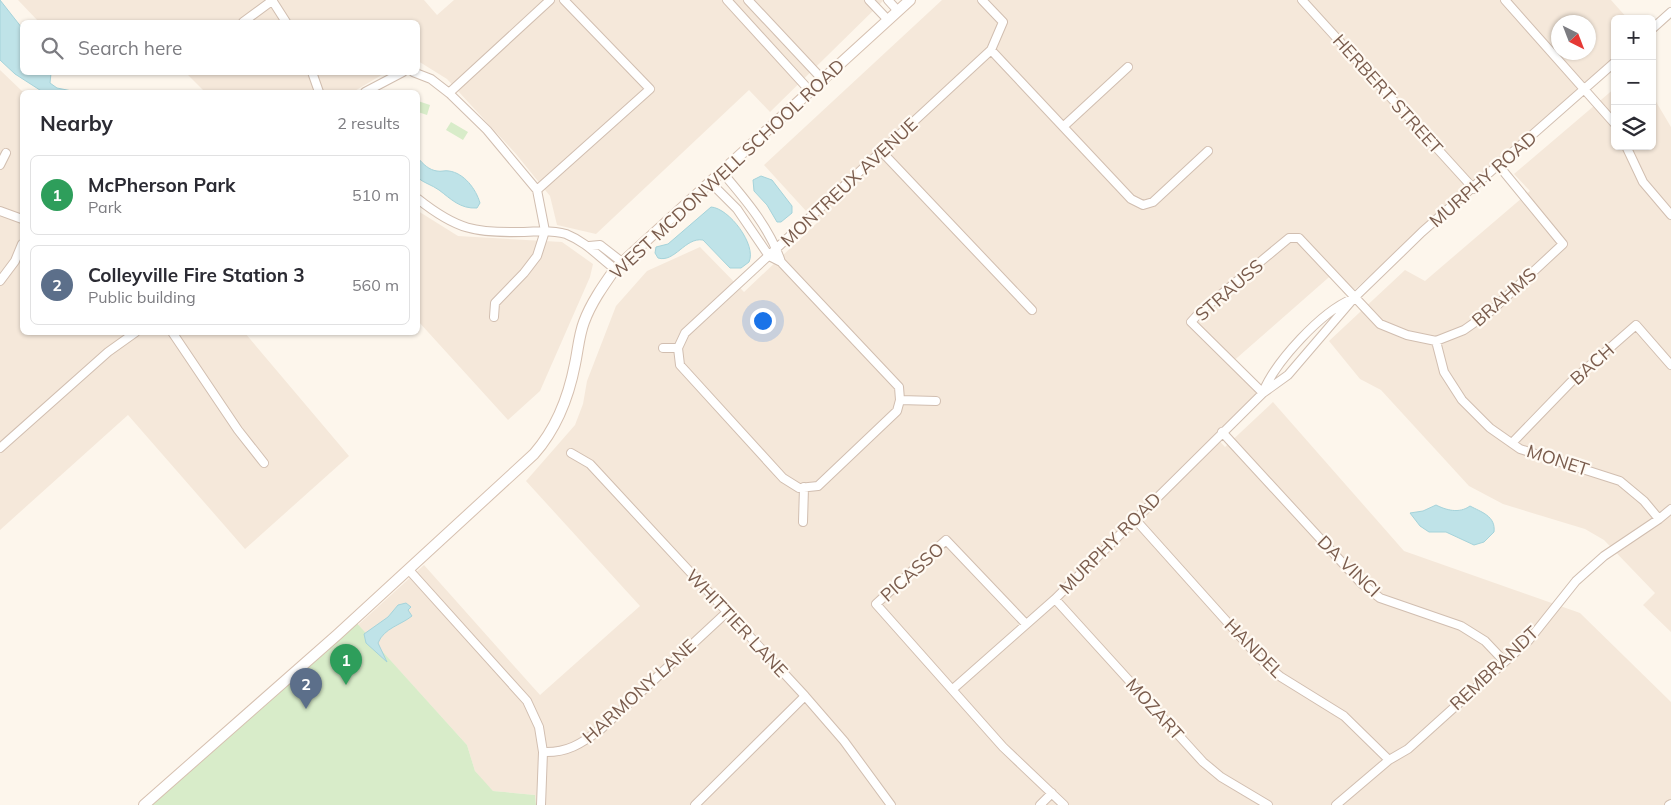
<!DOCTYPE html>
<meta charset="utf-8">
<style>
:root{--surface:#fff;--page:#f2f2f3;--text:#2b2b33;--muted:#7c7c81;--line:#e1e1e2;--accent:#ea580c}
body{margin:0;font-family:Mulish,sans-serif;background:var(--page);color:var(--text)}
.controls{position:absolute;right:15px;top:15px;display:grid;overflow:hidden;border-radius:8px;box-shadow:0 1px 4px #0004}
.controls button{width:45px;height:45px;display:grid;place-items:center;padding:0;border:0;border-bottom:1px solid var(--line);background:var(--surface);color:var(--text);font:25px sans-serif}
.compass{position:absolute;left:1551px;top:15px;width:45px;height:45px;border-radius:50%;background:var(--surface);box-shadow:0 1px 4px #0004;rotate:138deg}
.you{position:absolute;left:762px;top:320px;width:18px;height:18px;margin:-12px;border:4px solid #fff;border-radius:50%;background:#1a73e8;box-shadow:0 0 0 8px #1a73e833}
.badge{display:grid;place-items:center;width:32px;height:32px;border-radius:50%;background:var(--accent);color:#fff;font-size:16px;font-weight:700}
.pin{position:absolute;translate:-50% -41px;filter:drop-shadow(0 1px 2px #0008)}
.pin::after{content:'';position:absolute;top:26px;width:18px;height:15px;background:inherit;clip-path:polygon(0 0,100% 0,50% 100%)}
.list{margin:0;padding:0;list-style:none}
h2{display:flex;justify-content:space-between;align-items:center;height:65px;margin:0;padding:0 20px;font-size:21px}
h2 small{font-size:16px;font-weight:400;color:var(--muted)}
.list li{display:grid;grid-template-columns:32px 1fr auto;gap:15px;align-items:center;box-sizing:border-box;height:80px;margin:0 10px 10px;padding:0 10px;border:1px solid var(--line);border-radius:8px}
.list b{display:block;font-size:19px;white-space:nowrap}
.list p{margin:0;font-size:16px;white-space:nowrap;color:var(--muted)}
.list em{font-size:16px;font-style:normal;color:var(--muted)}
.icon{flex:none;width:28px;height:28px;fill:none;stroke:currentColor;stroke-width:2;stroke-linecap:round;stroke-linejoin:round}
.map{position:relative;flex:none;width:1671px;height:805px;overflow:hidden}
.search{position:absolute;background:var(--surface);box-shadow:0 1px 4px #0004;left:20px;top:20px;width:400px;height:55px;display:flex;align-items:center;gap:12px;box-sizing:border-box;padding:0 18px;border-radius:8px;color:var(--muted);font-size:19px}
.panel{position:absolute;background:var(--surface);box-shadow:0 1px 4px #0004;left:20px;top:90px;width:400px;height:245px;border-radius:8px}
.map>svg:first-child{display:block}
.residential{fill:#f5e8da;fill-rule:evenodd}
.green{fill:#d8ecc9}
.water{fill:#bfe3e8;stroke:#a5d3da}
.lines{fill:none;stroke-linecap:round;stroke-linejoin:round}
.street-casing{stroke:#d1beb0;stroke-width:10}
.secondary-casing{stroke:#d6c0b0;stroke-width:12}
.street{stroke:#fff;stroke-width:8}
.secondary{stroke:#fff;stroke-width:10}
.labels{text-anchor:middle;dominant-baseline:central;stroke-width:4.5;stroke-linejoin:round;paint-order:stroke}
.street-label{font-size:18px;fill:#7a5c4d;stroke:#fffaf3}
</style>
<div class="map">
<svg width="1671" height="805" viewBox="0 0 1671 805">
<rect width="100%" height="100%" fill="#fdf6ec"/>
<path class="residential" d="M 18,0 L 424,0 L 437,15 L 454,0 L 884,0 L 770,112 L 749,90 L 596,234 L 557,225 L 550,196 L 516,154 L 447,79 L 418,61 L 418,22 L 39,22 Z
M 942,0 L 1611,0 L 1628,19 L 1615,19 L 1615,57 L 1354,290 L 1336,271 L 1230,364 L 1255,389 L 1256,394 L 1214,435 L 1225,447 L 1273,402 L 1404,551 L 1580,613 L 1671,702 L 1671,805 L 536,805 L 535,795 L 493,791 L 483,781 L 475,771 L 467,745 L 358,625 L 424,565 L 540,695 L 640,606 L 526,481 L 575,425 L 583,404 L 587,381 L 616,306 L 647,271 L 700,247 L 744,292 L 817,223 L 764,165 ZM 1558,22 L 1588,22 L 1588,52 L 1558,52 Z
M 0,70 L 23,92 L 22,332 L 245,333 L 349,456 L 245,549 L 128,415 L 0,530 Z
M 186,73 L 385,73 L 353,92 L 205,92 Z
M 1615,88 L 1615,146 L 1652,146 L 1652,95 L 1671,127 L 1671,632 L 1643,605 L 1655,593 L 1604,540 L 1585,529 L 1503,504 L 1469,486 L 1381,390 L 1360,379 L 1329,341 L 1405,270 L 1425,281 L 1530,191 L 1514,174 Z
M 418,211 L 458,236 L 562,242 L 593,264 L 590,277 L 540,391 L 508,420 L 418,321 Z"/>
<path class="green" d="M 418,101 L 430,105 L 427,115 L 418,112 Z
M 451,122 L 468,132 L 463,140 L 446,130 Z
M 354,620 L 467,745 L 475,771 L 493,791 L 535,795 L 536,805 L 144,805 Z"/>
<path class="water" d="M 0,0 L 22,28 L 22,72 L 51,73 L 50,83 L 57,88 L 77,92 L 43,92 L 15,74 L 0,60 Z
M 418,158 C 423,164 429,170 437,171 C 441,172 445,170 449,171 C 464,173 476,189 480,203 L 477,208 C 460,209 451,199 439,190 C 432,185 424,183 418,178 Z
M 761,176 L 772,180 L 792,206 L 792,213 L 781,222 L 777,222 L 767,205 L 754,191 L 753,180 Z
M 711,207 C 729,208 757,245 749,262 L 741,268 L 730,268 L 703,240 C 685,237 675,263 658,258 L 655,253 L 656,247 L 668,244 Z
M 1436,505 C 1446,510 1459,514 1470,506 C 1481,512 1496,516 1494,532 L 1484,542 L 1474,545 L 1446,532 L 1429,532 L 1420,526 L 1410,513 L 1423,511 Z
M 406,603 L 411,607 L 408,610 L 412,616 C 401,625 384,628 378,643 L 387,662 L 366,643 L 364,634 L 388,617 L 398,605 Z"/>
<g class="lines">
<defs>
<path id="street" d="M 272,0 L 286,22
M 727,0 L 810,91
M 748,0 L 823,80
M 869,0 L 888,20
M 888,0 L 898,11
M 1302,0 L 1474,189
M 1505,0 L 1615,124
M 243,22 L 273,0
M 1652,29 L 1671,12
M 991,50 L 1131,199 L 1143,205 L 1153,202 L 1208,151
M 312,72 L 319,92
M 413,72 L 431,79 L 449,93 L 487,130 L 537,190 L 545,231 L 537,256 L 524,273 L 495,303 L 494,317
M 365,92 L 403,72
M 449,93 L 550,0
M 1064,126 L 1128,67
M 1626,146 L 1643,182 L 1671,215
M 882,152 L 1032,310
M 0,165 L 6,153
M 710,182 L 737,209 L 769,256 L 781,262 C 770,228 745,199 722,172
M 537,190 L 650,89 L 564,0
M 418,199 C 457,230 475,233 524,232 C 537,231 553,230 566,234 C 586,242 599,257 615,269
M 0,211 L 22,219
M 589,246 L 600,245 L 622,262
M 0,281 L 15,261 L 22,244
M 172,332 L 238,430 L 264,463
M 1436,341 L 1444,372 L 1462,400 L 1490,428 L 1520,449 L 1620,481 L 1644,501 L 1659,519
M 663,348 L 678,348
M 678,348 L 680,365 L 783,478 L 799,488 L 818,486 L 897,411 L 900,400 L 899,387 L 781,262
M 678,348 L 685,333 L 991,50 L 1003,22 L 982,0
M 1263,392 C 1276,361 1321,312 1352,299
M 1263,393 L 1191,322 L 1201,311 L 1289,238 L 1299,238 L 1380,324 L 1407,335 L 1436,341 L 1464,330 L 1491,311 L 1563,244 L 1499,166
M 900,400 L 936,401
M 1222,432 L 1361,583 L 1380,598 L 1461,626 L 1485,641 L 1503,660
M 1512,443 L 1571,382 L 1636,325 L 1671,365
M 0,448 L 108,352 L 136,332
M 571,453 L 590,464 L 805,696 L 844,741 L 891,805
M 1134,518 L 1264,663 L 1281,677 L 1344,716 L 1389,760
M 803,522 L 804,487
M 409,570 L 527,701 L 539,727 L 543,752 L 541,805
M 1055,599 L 1203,762 L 1221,777 L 1268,805
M 1026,624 L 946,540 L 876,604 L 1003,747 L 1064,805
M 953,689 L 1055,599 L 1263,393 L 1288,375 L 1354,298 L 1422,232 L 1615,62
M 543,752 C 567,753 581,744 601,729 L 727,612
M 695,805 L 805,696
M 1040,805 L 1052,793
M 1336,805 L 1389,760 L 1408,749 L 1529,640 L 1576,581 L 1604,556 L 1659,519 L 1671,509
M 1669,805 L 1671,804"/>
<path id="secondary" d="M 144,805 L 337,635 L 534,454 C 556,429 569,395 575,364 C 578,350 579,335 584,322 C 591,303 603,286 615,269 L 910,0"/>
</defs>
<use href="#street" class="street-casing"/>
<use href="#secondary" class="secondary-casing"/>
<use href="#street" class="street"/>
<use href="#secondary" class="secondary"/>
</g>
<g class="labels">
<g class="street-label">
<text transform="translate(1388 94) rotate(48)">HERBERT STREET</text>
<text transform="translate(727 169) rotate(-43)">WEST MCDONWELL SCHOOL ROAD</text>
<text transform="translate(1483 179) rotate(-41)">MURPHY ROAD</text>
<text transform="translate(849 182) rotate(-43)">MONTREUX AVENUE</text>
<text transform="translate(1229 290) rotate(-41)">STRAUSS</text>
<text transform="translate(1504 297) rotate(-41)">BRAHMS</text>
<text transform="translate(1592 364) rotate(-42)">BACH</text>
<text transform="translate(1558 460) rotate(18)">MONET</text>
<text transform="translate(1110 543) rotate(-45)">MURPHY ROAD</text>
<text transform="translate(1349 566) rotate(44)">DA VINCI</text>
<text transform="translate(912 572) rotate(-42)">PICASSO</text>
<text transform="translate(737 623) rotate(47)">WHITTIER LANE</text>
<text transform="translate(1254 648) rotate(45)">HANDEL</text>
<text transform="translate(1494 668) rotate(-43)">REMBRANDT</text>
<text transform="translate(639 691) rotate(-42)">HARMONY LANE</text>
<text transform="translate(1155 709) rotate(48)">MOZART</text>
</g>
</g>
</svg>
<div class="controls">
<button>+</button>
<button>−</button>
<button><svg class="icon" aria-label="layers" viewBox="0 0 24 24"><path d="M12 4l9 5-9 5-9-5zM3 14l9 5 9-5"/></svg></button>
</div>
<svg class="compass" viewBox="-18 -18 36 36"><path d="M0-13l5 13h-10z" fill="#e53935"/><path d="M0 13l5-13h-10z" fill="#7c7c81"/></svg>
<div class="you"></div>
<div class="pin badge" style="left:346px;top:685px;background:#2e9e5b">1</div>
<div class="pin badge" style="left:306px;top:709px;background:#5c6f8a">2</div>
<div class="search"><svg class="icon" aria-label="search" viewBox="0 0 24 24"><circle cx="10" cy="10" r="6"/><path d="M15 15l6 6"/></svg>Search here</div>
<section class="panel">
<h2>Nearby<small>2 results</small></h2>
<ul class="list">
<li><span class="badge" style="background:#2e9e5b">1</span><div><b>McPherson Park</b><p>Park</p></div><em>510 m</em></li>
<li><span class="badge" style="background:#5c6f8a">2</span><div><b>Colleyville Fire Station 3</b><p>Public building</p></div><em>560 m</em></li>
</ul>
</section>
</div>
